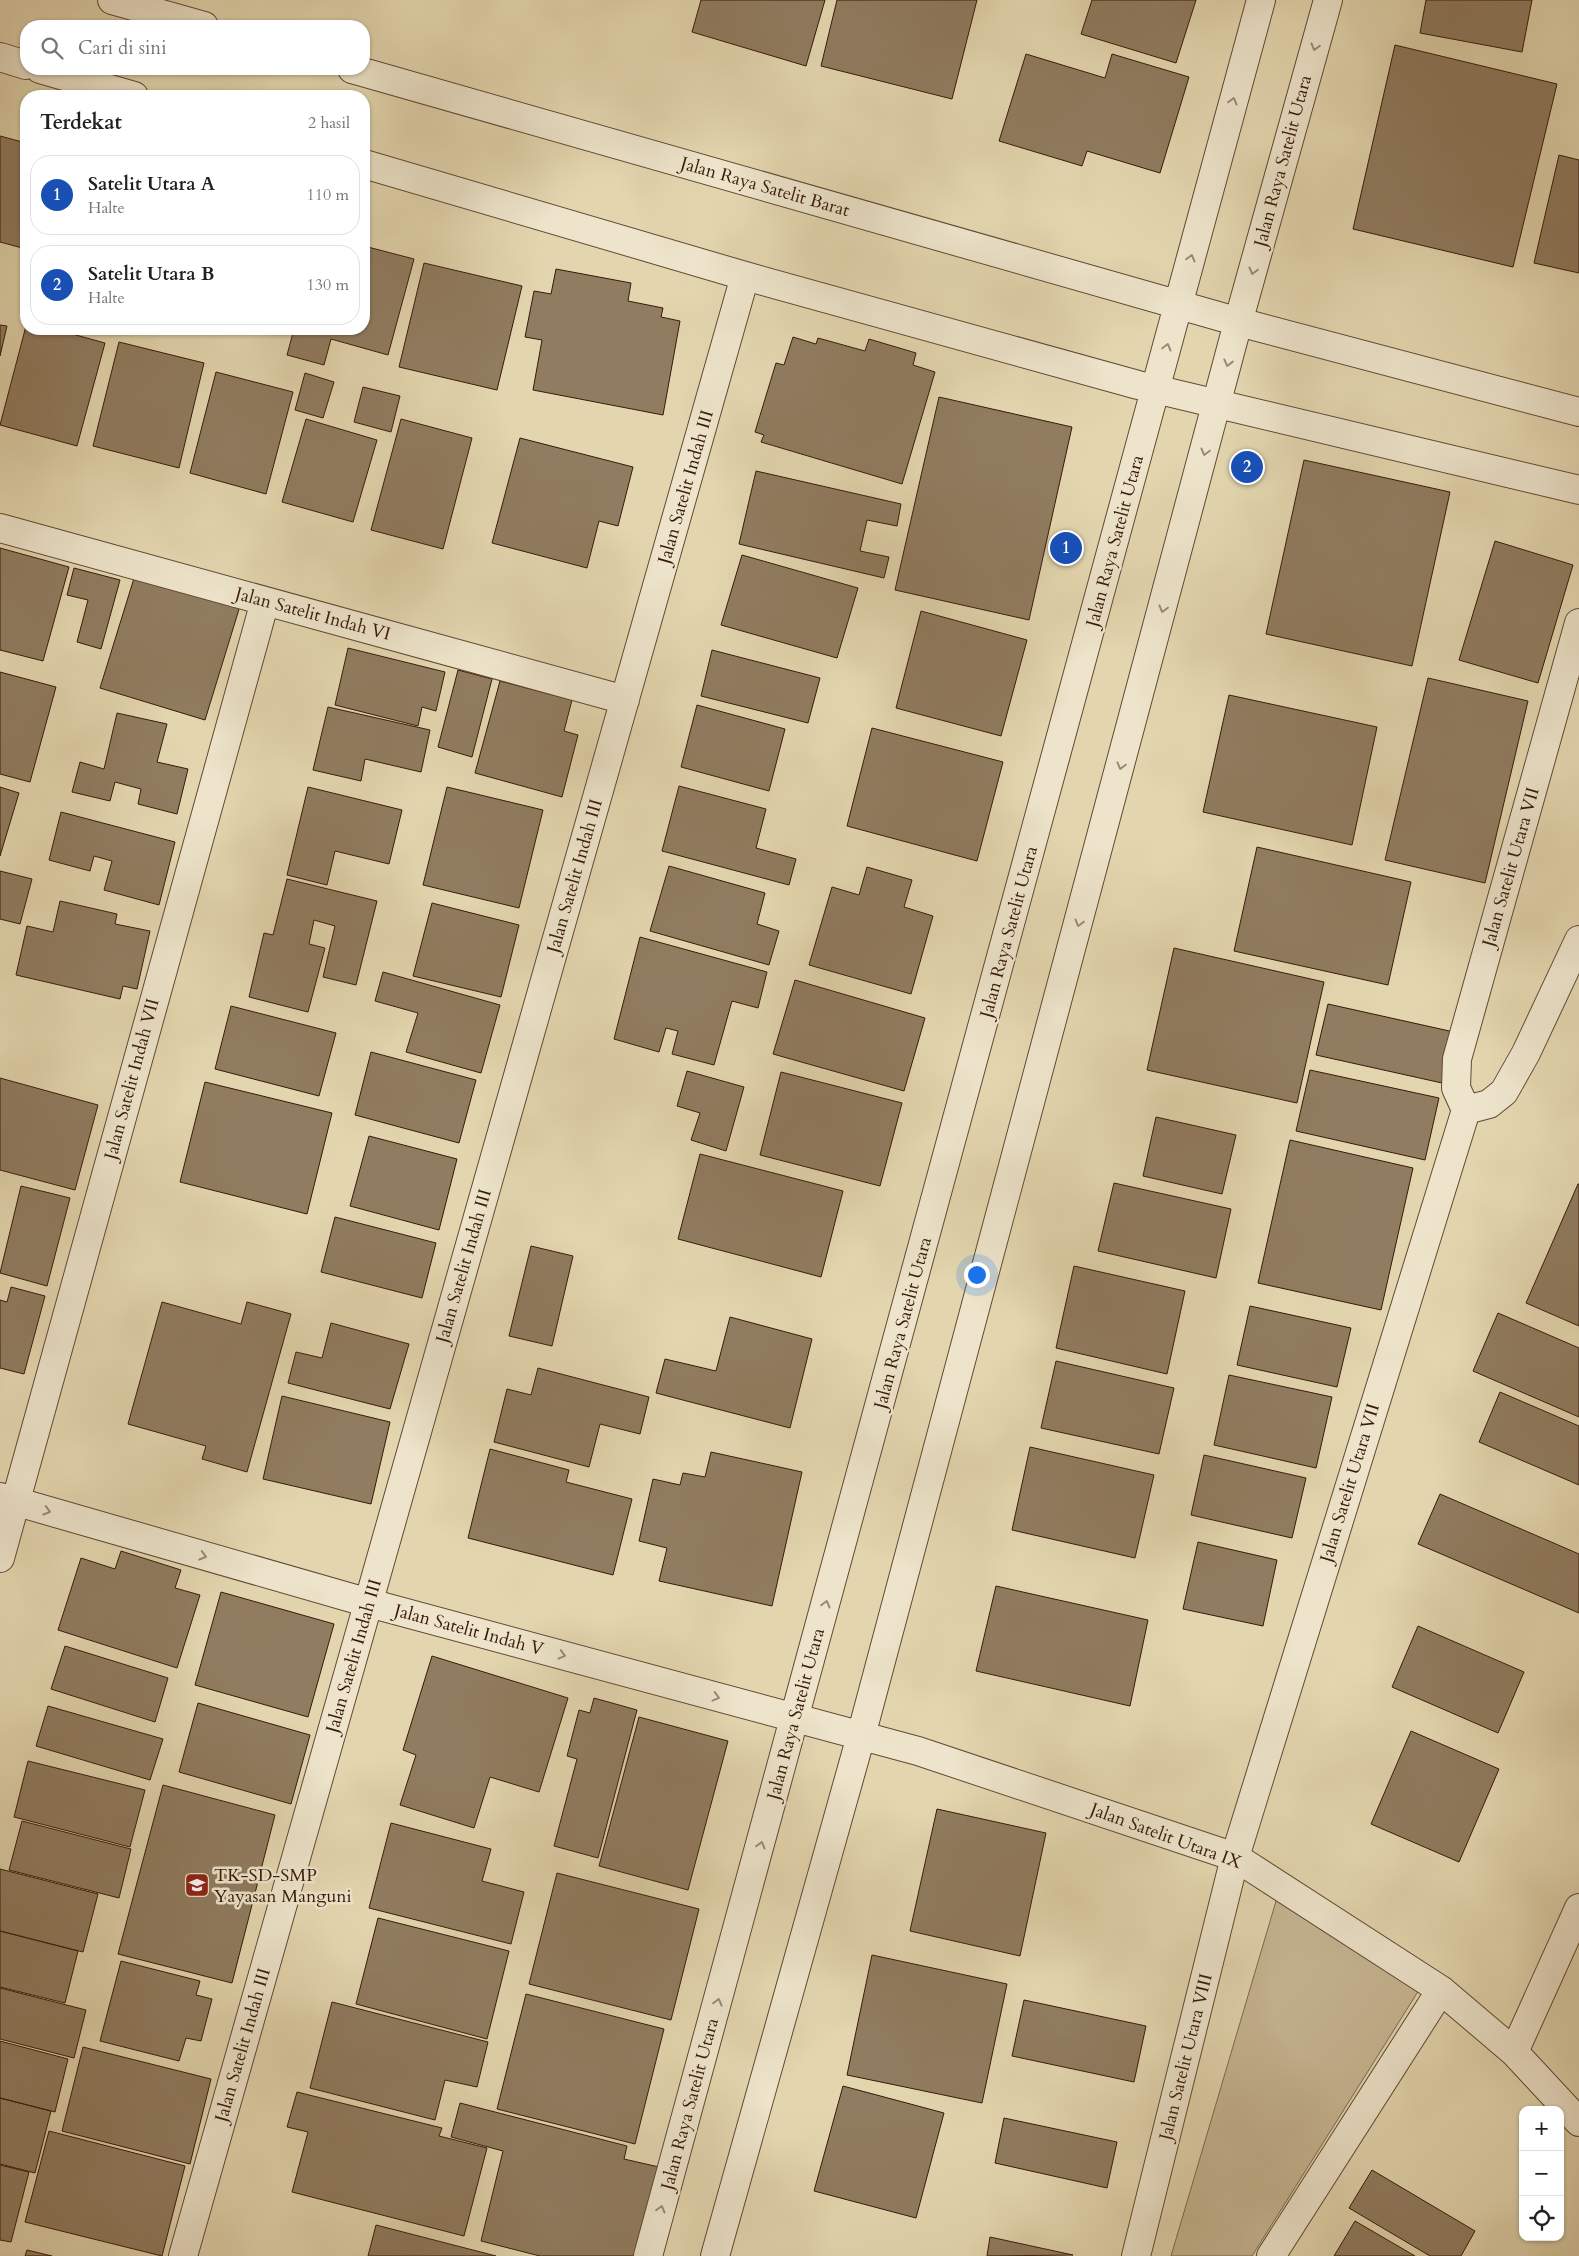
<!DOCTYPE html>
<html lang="id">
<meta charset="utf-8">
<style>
:root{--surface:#fff;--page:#f2f2f2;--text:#202124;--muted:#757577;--line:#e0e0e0;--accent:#db2777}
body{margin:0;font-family:Cardo,serif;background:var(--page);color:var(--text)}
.controls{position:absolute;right:15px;bottom:15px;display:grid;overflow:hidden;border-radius:10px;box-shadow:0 1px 4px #0004}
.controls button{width:45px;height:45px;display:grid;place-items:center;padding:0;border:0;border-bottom:1px solid var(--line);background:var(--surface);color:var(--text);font:25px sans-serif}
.you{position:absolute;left:976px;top:1274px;width:18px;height:18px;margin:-12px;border:4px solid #fff;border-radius:50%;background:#1a73e8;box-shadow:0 0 0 8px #1a73e833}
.badge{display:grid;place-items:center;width:32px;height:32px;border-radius:50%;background:var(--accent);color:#fff;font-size:16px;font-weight:700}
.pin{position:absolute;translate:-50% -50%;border:2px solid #fff;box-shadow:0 1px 5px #0006}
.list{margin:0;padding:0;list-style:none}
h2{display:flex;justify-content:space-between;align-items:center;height:65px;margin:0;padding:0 20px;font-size:21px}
h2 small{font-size:16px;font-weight:400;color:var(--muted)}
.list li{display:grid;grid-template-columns:32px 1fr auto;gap:15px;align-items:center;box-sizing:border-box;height:80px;margin:0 10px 10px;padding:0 10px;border:1px solid var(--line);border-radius:20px}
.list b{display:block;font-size:19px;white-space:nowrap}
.list p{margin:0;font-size:16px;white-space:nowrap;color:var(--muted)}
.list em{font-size:16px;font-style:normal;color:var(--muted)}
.icon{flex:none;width:28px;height:28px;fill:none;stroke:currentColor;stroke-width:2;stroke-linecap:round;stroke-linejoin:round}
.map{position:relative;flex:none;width:1579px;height:2256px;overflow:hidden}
.search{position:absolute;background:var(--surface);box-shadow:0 1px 4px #0004;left:20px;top:20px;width:350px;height:55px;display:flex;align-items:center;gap:12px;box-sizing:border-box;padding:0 18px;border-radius:20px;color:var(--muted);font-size:19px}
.panel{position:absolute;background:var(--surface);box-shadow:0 1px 4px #0004;left:20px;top:90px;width:350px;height:245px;border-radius:20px}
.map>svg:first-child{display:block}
.green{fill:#c6b693;stroke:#7e684e}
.building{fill:#907c60;stroke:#371a0a}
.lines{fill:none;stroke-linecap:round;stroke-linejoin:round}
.minor-casing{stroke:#624933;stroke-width:30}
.minor{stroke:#ede4cb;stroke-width:28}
.oneway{stroke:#9b8974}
.labels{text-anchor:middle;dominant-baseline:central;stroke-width:5;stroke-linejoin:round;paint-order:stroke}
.street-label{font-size:18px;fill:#371a0a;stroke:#ede4cb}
.poi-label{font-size:18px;fill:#371a0a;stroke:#ede4cb;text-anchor:start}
</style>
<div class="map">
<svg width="1579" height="2256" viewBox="0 0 1579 2256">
<rect width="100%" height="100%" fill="#e3d6af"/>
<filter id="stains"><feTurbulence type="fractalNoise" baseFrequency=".004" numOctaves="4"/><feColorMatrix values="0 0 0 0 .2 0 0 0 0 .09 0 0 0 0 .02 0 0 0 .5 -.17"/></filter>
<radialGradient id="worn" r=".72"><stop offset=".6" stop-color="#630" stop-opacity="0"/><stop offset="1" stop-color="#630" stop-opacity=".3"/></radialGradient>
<path class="green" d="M 1279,1891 L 1419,1990 L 1252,2256 L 1171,2256 Z"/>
<path class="building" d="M 701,0 L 825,0 L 806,66 L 692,32 Z
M 837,0 L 977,0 L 952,99 L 821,66 Z
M 1092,0 L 1196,0 L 1176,63 L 1081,34 Z
M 1426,0 L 1532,0 L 1522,52 L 1420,33 Z
M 1395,45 L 1557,84 L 1513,267 L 1353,229 Z
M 1026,54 L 1105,78 L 1112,54 L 1189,77 L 1160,173 L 1087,151 L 1082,166 L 999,141 Z
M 0,136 L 26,143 L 26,249 L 0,242 Z
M 1559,155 L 1579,160 L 1579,273 L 1534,263 Z
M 364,246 L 414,259 L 388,355 L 331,339 L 324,365 L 287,355 L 294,329 L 364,329 Z
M 424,263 L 522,286 L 497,390 L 399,367 Z
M 556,269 L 631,283 L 628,301 L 663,308 L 661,317 L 680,321 L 663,415 L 533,390 L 542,340 L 525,337 L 534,291 L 551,294 Z
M 0,325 L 7,326 L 0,356 Z
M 26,326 L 26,329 L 54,329 L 105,343 L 77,446 L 0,425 Z
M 793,337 L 816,344 L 818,338 L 865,351 L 869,339 L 916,353 L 913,365 L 935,372 L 902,484 L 761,442 L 764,435 L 755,432 L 776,363 L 784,365 Z
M 119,342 L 204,363 L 179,468 L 93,446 Z
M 216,372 L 293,392 L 266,494 L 190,473 Z
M 305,373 L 334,382 L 323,418 L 295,410 Z
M 363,387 L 400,396 L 391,432 L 354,422 Z
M 939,397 L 1072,427 L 1029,620 L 895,590 Z
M 306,419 L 377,440 L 353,522 L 282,502 Z
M 401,419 L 472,438 L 443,549 L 371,530 Z
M 520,438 L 633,467 L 618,526 L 599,521 L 587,568 L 492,543 Z
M 1304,460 L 1450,492 L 1412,666 L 1266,634 Z
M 756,471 L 901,504 L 897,526 L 867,520 L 860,551 L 889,557 L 884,578 L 739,544 Z
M 1495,541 L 1573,565 L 1538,683 L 1459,660 Z
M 0,548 L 69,567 L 43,661 L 0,650 Z
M 742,555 L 858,588 L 837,658 L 721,625 Z
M 74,568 L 120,580 L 101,649 L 77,642 L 88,600 L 67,595 Z
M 135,575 L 240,606 L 205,720 L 100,688 Z
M 921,611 L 1027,640 L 1001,736 L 896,708 Z
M 348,648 L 445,672 L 436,711 L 422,707 L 418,726 L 335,705 Z
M 712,650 L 820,678 L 808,723 L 701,696 Z
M 458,670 L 492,679 L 472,757 L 438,747 Z
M 0,672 L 56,687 L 30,782 L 0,774 Z
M 1428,678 L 1528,701 L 1485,883 L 1385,860 Z
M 500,681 L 572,700 L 564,731 L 578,735 L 562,797 L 475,773 Z
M 1229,695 L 1377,727 L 1352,845 L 1203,812 Z
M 697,705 L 785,729 L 769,791 L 681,767 Z
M 328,707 L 430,730 L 421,772 L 365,759 L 361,781 L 313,770 Z
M 117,713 L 167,724 L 157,762 L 188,769 L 177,814 L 138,804 L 141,789 L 115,782 L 110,801 L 72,792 L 80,762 L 104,769 Z
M 872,728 L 1003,762 L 977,861 L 847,826 Z
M 679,786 L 766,809 L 756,848 L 796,859 L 789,885 L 662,851 Z
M 0,787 L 19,793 L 0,856 Z
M 308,787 L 402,810 L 389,864 L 335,851 L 327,885 L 287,875 Z
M 447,787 L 543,810 L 519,908 L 423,885 Z
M 61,812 L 175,842 L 159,905 L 104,890 L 112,861 L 94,856 L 90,871 L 49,860 Z
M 1257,847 L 1411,882 L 1388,985 L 1234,951 Z
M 669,866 L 765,893 L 757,924 L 779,931 L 769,965 L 650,931 Z
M 867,867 L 912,880 L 904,907 L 933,916 L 911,994 L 809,965 L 832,887 L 859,895 Z
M 0,871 L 32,879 L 20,924 L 0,919 Z
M 287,879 L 377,901 L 356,985 L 323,977 L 335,926 L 314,920 L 309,944 L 325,948 L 308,1012 L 249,997 L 264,933 L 273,935 Z
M 60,901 L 117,914 L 115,924 L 150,931 L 137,989 L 123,986 L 120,999 L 16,975 L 27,926 L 53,932 Z
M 432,903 L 519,925 L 501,997 L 413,976 Z
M 640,937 L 767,972 L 758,1008 L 732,1001 L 714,1065 L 672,1054 L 678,1031 L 666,1028 L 659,1052 L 614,1039 Z
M 1174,948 L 1324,982 L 1297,1103 L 1147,1070 Z
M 383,972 L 500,1005 L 481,1073 L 406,1052 L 418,1013 L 375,1001 Z
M 795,980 L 925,1018 L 904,1091 L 773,1054 Z
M 1328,1004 L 1454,1032 L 1442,1083 L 1316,1055 Z
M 231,1006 L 336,1033 L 319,1096 L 215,1069 Z
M 371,1052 L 476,1080 L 459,1143 L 355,1115 Z
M 1310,1070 L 1439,1098 L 1425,1160 L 1296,1131 Z
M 687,1071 L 744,1087 L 726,1151 L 691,1140 L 700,1113 L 677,1106 Z
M 781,1072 L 902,1103 L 880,1186 L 760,1155 Z
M 0,1078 L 98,1105 L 75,1190 L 0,1170 Z
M 205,1082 L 332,1113 L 307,1214 L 180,1182 Z
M 1156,1117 L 1236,1135 L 1222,1194 L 1143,1176 Z
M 369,1136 L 457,1159 L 439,1230 L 350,1206 Z
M 1290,1140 L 1413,1168 L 1381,1310 L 1258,1283 Z
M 700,1154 L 843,1191 L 821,1277 L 678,1239 Z
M 1114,1183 L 1231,1209 L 1216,1278 L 1098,1251 Z
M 1578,1184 L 1579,1184 L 1579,1326 L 1526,1303 Z
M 21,1186 L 70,1198 L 47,1286 L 0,1273 Z
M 335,1217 L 436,1243 L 422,1298 L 321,1272 Z
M 531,1246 L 573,1256 L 552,1346 L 509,1336 Z
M 1074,1266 L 1185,1291 L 1167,1374 L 1056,1348 Z
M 11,1287 L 45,1296 L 24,1374 L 0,1368 L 0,1300 L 7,1302 Z
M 162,1302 L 241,1324 L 247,1302 L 291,1314 L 247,1472 L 202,1459 L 206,1446 L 128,1424 Z
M 1250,1306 L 1351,1328 L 1337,1387 L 1237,1365 Z
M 1498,1313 L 1579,1348 L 1579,1417 L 1473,1371 Z
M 730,1317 L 812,1339 L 790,1428 L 656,1393 L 665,1359 L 716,1371 Z
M 331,1323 L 409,1344 L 390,1409 L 288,1383 L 296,1352 L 322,1358 Z
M 1056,1361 L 1174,1388 L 1159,1454 L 1041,1428 Z
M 538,1368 L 649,1397 L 640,1434 L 600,1424 L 589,1467 L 494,1442 L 507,1389 L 531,1395 Z
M 1229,1375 L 1332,1397 L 1316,1468 L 1214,1445 Z
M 1500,1392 L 1579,1426 L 1579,1485 L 1479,1442 Z
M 282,1396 L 390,1422 L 371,1504 L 263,1479 Z
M 1030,1447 L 1154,1475 L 1135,1558 L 1012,1530 Z
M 490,1449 L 569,1470 L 566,1482 L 632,1499 L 613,1575 L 468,1538 Z
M 711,1452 L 802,1472 L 772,1606 L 659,1581 L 667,1548 L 639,1541 L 653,1479 L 680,1485 L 683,1473 L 705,1477 Z
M 1204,1455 L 1306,1478 L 1292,1538 L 1191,1515 Z
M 1440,1494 L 1579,1554 L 1579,1613 L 1418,1544 Z
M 1198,1542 L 1277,1560 L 1263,1626 L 1183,1609 Z
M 121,1551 L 181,1570 L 175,1588 L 200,1595 L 177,1668 L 58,1630 L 81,1558 L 115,1569 Z
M 996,1586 L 1148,1620 L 1130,1706 L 976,1671 Z
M 221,1592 L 334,1624 L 308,1717 L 195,1685 Z
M 1418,1626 L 1524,1672 L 1498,1733 L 1392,1687 Z
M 65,1646 L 168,1678 L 155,1722 L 51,1689 Z
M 432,1656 L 568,1698 L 539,1792 L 490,1777 L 474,1828 L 400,1805 L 416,1755 L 403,1750 Z
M 594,1698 L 637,1710 L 598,1858 L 554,1846 L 577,1759 L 567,1756 L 579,1710 L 590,1713 Z
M 198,1703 L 310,1735 L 291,1804 L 179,1772 Z
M 48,1706 L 163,1739 L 150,1780 L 36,1746 Z
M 639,1717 L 728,1741 L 688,1890 L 599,1866 Z
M 1411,1731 L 1499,1769 L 1459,1862 L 1371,1824 Z
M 28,1761 L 145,1790 L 130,1847 L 14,1817 Z
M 163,1785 L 275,1815 L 232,1983 L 118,1954 Z
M 937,1809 L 1046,1833 L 1020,1956 L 910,1931 Z
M 22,1821 L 131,1849 L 119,1898 L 9,1870 Z
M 391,1823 L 491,1849 L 482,1881 L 524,1892 L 511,1944 L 369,1908 Z
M 0,1869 L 98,1894 L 83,1952 L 0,1931 Z
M 557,1873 L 699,1909 L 671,2020 L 529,1984 Z
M 378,1918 L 509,1951 L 487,2039 L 356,2004 Z
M 0,1931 L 78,1951 L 65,2003 L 0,1987 Z
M 872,1955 L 1007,1984 L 982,2103 L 847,2075 Z
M 121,1961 L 200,1981 L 196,1995 L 212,1999 L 201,2041 L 186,2038 L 179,2061 L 100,2041 Z
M 0,1988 L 86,2010 L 74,2058 L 0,2039 Z
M 526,1994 L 664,2029 L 635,2144 L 497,2109 Z
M 1024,2000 L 1146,2026 L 1134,2082 L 1012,2056 Z
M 332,2002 L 488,2042 L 477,2087 L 445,2080 L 435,2120 L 310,2088 Z
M 0,2041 L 68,2059 L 55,2112 L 0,2098 Z
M 83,2047 L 211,2079 L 190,2164 L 62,2131 Z
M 843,2086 L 944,2113 L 916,2218 L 814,2191 Z
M 297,2092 L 442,2128 L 439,2136 L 487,2148 L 464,2236 L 292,2192 L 308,2132 L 287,2127 Z
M 0,2098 L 51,2111 L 35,2173 L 0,2164 Z
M 460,2103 L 627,2146 L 624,2159 L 659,2167 L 637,2256 L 540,2256 L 481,2241 L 503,2151 L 451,2137 Z
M 1004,2118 L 1117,2142 L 1107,2188 L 995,2163 Z
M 49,2131 L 185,2166 L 162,2256 L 25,2222 Z
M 0,2165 L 29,2172 L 11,2242 L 0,2240 Z
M 1372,2170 L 1475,2231 L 1461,2256 L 1430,2256 L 1349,2208 Z
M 1355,2221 L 1415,2256 L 1334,2256 Z
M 376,2225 L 496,2256 L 368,2256 Z
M 990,2237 L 1073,2255 L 987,2256 Z
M 27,2250 L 52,2256 L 25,2256 Z"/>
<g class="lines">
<defs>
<path id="minor" d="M 112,0 L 204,26
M 0,57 L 26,65
M 40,69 L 134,96
M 352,69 L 1239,322 L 1579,412
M 364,164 L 745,276 L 1138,385 L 1579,490
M 0,528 L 625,700
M 1466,1110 L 1489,1104 L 1504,1092 L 1526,1053 L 1579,940
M 0,1497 L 369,1603 L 918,1751 L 1235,1857 L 1441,1990 L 1514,2052 L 1579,2122
M 0,1558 L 265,601
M 1514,2052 L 1579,1908
M 183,2256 L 745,276
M 648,2256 L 1261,0
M 715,2256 L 861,1736 L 1236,330 L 1328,0
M 1136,2256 L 1235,1857 L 1466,1110 L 1456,1088 L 1457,1059 L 1579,623
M 1271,2256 L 1441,1990"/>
</defs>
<use href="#minor" class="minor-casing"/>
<use href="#minor" class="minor"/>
</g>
<defs><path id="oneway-chevron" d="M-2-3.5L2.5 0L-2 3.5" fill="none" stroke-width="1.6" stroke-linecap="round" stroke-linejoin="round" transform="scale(1.25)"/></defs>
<g class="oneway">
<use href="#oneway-chevron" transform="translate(1315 47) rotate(105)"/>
<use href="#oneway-chevron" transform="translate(1233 101) rotate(-75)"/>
<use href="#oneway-chevron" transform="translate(1191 258) rotate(-75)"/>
<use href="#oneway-chevron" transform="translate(1253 271) rotate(105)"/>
<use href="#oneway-chevron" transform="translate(1167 347) rotate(-75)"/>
<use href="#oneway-chevron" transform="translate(1228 363) rotate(104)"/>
<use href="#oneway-chevron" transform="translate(1205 452) rotate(105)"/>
<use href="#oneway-chevron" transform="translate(1163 609) rotate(105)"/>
<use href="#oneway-chevron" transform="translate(1121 766) rotate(105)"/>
<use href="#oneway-chevron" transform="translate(1079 923) rotate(105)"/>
<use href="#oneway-chevron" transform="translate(47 1511) rotate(16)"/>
<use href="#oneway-chevron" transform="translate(203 1556) rotate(16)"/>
<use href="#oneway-chevron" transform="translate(826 1604) rotate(-75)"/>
<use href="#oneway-chevron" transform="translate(562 1655) rotate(15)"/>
<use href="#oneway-chevron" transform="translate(716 1697) rotate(15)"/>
<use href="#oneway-chevron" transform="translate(761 1845) rotate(-75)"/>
<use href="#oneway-chevron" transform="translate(718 2002) rotate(-75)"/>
<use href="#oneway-chevron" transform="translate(661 2209) rotate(-75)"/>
</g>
<defs>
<symbol id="school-square" viewBox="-11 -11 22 22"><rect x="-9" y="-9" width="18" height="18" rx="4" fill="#8f2418" stroke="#ede4cb"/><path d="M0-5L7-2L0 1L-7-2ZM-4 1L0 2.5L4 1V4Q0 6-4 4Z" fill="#fff"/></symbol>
</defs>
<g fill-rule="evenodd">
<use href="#school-square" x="183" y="1871" width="28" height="28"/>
</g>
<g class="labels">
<g class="street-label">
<text transform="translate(1283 161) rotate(-75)">Jalan Raya Satelit Utara</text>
<text transform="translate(765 187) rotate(16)">Jalan Raya Satelit Barat</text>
<text transform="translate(686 487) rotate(-74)">Jalan Satelit Indah III</text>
<text transform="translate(1115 541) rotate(-75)">Jalan Raya Satelit Utara</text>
<text transform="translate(313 614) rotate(15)">Jalan Satelit Indah VI</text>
<text transform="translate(1511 867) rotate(-74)">Jalan Satelit Utara VII</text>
<text transform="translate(575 876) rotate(-74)">Jalan Satelit Indah III</text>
<text transform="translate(1009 932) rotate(-75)">Jalan Raya Satelit Utara</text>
<text transform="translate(132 1079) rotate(-75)">Jalan Satelit Indah VII</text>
<text transform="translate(464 1266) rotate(-74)">Jalan Satelit Indah III</text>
<text transform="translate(903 1323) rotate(-75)">Jalan Raya Satelit Utara</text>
<text transform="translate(1350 1483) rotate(-73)">Jalan Satelit Utara VII</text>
<text transform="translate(469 1630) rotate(15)">Jalan Satelit Indah V</text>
<text transform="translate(354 1656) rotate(-74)">Jalan Satelit Indah III</text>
<text transform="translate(796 1714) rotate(-75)">Jalan Raya Satelit Utara</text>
<text transform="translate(1166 1836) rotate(20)">Jalan Satelit Utara IX</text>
<text transform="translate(243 2045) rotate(-74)">Jalan Satelit Indah III</text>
<text transform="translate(1186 2057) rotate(-76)">Jalan Satelit Utara VIII</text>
<text transform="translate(690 2104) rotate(-75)">Jalan Raya Satelit Utara</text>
</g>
<g class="poi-label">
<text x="214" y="1875">TK-SD-SMP<tspan x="214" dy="21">Yayasan Manguni</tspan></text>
</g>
</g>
<rect width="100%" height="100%" filter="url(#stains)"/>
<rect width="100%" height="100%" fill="url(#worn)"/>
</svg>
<div class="controls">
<button>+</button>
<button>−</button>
<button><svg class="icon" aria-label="locate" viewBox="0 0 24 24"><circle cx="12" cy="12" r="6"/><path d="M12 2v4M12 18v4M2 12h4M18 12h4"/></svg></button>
</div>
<div class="you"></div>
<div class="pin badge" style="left:1066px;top:548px;background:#1a4fb4">1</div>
<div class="pin badge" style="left:1247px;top:467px;background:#1a4fb4">2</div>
<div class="search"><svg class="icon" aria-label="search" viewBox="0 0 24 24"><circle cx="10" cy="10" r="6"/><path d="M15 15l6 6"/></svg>Cari di sini</div>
<section class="panel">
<h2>Terdekat<small>2 hasil</small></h2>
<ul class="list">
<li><span class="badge" style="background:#1a4fb4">1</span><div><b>Satelit Utara A</b><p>Halte</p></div><em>110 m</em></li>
<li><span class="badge" style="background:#1a4fb4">2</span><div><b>Satelit Utara B</b><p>Halte</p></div><em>130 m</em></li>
</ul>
</section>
</div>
